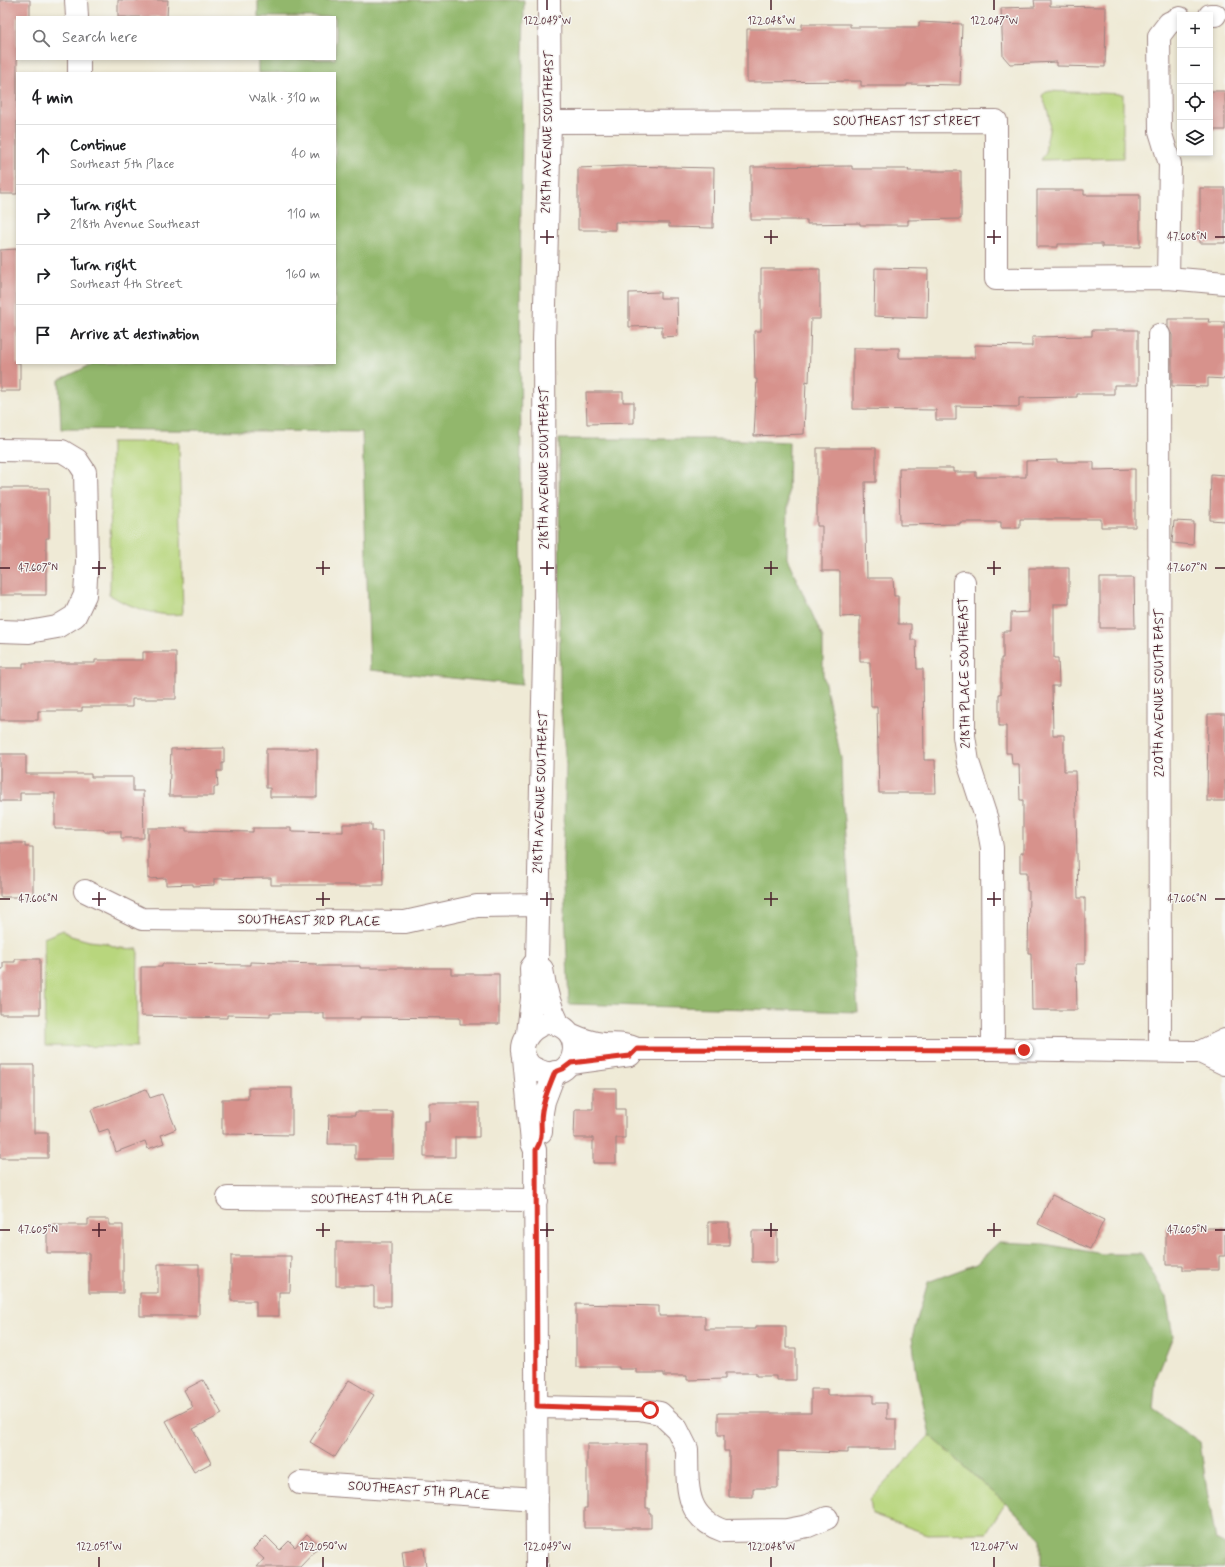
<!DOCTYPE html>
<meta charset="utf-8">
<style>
:root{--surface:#fff;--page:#f2f2f2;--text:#202124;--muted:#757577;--line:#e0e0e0}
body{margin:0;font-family:Mynerve,sans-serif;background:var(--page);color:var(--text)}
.controls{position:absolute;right:12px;top:12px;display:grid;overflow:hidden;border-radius:0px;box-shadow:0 2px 6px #0003}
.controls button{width:36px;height:36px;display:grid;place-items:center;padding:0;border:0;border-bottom:1px solid var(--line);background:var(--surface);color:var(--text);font:20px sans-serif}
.stop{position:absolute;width:12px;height:12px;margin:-9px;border:3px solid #d93025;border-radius:50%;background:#fff}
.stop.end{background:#d93025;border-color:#fff;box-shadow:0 1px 4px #0008}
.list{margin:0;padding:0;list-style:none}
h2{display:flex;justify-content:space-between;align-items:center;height:52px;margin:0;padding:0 16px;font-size:17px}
h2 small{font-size:13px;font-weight:400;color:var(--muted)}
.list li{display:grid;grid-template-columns:26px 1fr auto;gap:12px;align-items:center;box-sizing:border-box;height:60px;padding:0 16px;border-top:1px solid var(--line)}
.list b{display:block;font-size:15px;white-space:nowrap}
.list p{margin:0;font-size:13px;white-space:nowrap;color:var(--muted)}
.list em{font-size:13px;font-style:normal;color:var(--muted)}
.icon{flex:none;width:22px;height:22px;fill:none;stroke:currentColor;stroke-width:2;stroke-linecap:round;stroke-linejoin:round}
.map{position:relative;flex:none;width:1225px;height:1567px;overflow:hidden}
.search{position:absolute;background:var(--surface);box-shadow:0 2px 6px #0003;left:16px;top:16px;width:320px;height:44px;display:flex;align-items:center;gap:10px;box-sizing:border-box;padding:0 14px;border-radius:0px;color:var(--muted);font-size:15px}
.panel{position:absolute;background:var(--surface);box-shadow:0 2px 6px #0003;left:16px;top:72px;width:320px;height:292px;border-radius:0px}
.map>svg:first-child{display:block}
.green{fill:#b8d67d;stroke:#817a54}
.forest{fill:#92b76c;stroke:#6e6b4c}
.building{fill:#d7928c}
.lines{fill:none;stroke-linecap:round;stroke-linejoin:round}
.minor-casing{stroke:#9c8480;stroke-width:24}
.tertiary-casing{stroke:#9c8480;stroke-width:24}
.minor{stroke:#fff;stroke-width:22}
.tertiary{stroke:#fff;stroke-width:22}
.route{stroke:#d93025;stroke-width:5}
.ticks{fill:none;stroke:#4a1f2b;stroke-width:1.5}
.labels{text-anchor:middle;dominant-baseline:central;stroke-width:3;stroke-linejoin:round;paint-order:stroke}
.street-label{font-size:13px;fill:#4a1f2b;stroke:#f6f6f2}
.ticks-label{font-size:10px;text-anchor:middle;fill:#4a1f2b;stroke:#f6f6f2;stroke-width:3;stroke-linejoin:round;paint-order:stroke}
</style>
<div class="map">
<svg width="1225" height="1567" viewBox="0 0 1225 1567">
<rect width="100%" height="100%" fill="#f6f6f2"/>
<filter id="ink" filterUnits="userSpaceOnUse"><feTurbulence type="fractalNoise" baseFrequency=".025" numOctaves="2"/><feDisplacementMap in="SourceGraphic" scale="8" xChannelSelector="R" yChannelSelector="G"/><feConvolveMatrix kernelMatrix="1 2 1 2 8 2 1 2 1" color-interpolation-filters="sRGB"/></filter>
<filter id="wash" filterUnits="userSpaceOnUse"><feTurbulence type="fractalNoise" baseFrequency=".012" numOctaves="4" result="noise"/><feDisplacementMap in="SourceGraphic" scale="16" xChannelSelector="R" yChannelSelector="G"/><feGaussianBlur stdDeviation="0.9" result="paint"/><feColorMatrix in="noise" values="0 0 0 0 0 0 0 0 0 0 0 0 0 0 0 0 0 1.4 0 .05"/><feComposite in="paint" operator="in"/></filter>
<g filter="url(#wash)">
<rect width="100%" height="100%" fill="#efead6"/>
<path class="green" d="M 1046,91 L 1123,94 L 1123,158 L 1041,160 L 1046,152 C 1045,144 1048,138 1049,130 C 1051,117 1047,108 1042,96 Z
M 111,442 L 179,442 L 183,614 C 163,617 143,611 125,603 C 119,601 115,597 109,595 L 110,589 Z
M 63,930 L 71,936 L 89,941 L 106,943 L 118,948 L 138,949 L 137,1047 L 45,1046 L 44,938 Z
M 930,1435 L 1005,1503 L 986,1533 L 927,1534 L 872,1514 L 870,1499 Z"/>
<path class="forest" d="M 258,0 L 524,0 L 520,272 L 522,685 L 370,670 L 362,432 L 61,429 L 59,380 L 95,363 L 335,363 L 335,73 L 258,73 L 258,59 L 335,59 L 335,17 L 258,17 Z
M 559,439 L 718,439 L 789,442 L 787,558 L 823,638 L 823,674 L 841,758 L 842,795 L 858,1012 L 569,1004 L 563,861 L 566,765 L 560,703 Z
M 999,1242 L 1044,1244 L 1103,1254 L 1142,1254 L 1166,1297 L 1173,1336 L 1156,1378 L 1153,1409 L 1200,1442 L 1207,1491 L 1216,1540 L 1225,1545 L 1225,1567 L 1041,1567 L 1041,1538 L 1005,1503 L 930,1435 L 917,1376 L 912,1337 L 928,1282 L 976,1264 Z"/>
<g id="blocks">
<path class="building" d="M 0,0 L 30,0 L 30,17 L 17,17 L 17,194 L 0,194 Z
M 118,0 L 168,0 L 167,17 L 118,17 Z
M 1034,0 L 1050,0 L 1050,6 L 1106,7 L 1105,67 L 1057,66 L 1057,62 L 1010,64 L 1003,56 L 1001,8 L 1035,7 Z
M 919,22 L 962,24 L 960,85 L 907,84 L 907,86 L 861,86 L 861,81 L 747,82 L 747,29 L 802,29 L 802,24 L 850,24 L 850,27 L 919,27 Z
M 1210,91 L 1225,91 L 1225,130 L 1210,130 Z
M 624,166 L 714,168 L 713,228 L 669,227 L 669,223 L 615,222 L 615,230 L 578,230 L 578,168 Z
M 852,166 L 852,169 L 909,169 L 908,171 L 961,171 L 961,219 L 908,220 L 908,225 L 860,225 L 860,223 L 807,224 L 807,220 L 751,220 L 751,167 Z
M 1200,188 L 1225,188 L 1225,243 L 1200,243 Z
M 1037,190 L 1084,190 L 1084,195 L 1140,195 L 1140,247 L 1102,247 L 1102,244 L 1058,244 L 1058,247 L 1037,247 Z
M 17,249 L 17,363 L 20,363 L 20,391 L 0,391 L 0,250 Z
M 875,268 L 928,269 L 927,318 L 874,316 Z
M 761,269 L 820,269 L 820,319 L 811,319 L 809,382 L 806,381 L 804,434 L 754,436 L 757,379 L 755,379 L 754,331 L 761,331 Z
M 660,292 L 660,298 L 677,298 L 678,336 L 662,337 L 662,326 L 629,327 L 629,293 Z
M 1168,319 L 1209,319 L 1208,322 L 1225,322 L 1225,379 L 1208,378 L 1208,387 L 1172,386 L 1172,335 L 1168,327 Z
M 1092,330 L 1138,330 L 1138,385 L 1114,385 L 1114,394 L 1077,394 L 1077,397 L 1019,398 L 1019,407 L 956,406 L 956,420 L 936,420 L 936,410 L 853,409 L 853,348 L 899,348 L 899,358 L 975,358 L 975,345 L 1032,346 L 1032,337 L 1092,336 Z
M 586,392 L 623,392 L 623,402 L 634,402 L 634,423 L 587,424 Z
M 817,448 L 876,448 L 876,482 L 865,482 L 867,578 L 893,578 L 894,596 L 898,596 L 898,624 L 911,624 L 911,640 L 916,640 L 917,669 L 923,669 L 924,760 L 935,760 L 936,793 L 879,793 L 877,707 L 871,707 L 870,662 L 860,662 L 860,616 L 840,617 L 840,571 L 822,571 L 822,526 L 817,526 Z
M 1057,460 L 1057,462 L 1094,462 L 1094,470 L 1135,469 L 1135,527 L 1101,527 L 1101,519 L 1020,519 L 1020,528 L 1001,528 L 1001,522 L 960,522 L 960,524 L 900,525 L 899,468 L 953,468 L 953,472 L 976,472 L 976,477 L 1026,477 L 1026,461 Z
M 1211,474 L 1225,475 L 1225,521 L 1210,520 Z
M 0,488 L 49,488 L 49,538 L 46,538 L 46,595 L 0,595 Z
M 1174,521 L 1194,522 L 1193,545 L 1172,543 Z
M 1029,568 L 1069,568 L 1069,604 L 1054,604 L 1054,658 L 1058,658 L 1059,686 L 1052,686 L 1053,735 L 1064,735 L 1064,771 L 1075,771 L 1078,898 L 1085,898 L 1085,964 L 1076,964 L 1077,1010 L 1032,1010 L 1031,953 L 1028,953 L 1029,891 L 1027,891 L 1027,872 L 1020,872 L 1020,853 L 1023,853 L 1023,800 L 1020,800 L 1019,764 L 1012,764 L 1011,753 L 1006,753 L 1006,726 L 999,726 L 999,694 L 1001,694 L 1001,658 L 1003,658 L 1003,631 L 1011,631 L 1011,613 L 1029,612 Z
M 1100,578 L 1134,578 L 1135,628 L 1100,628 Z
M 143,652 L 176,652 L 176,699 L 132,699 L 132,707 L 82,707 L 82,711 L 38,711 L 38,720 L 0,720 L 0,668 L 23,668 L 23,663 L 95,663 L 95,660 L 143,660 Z
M 1208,714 L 1225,714 L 1225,801 L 1207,801 Z
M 224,748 L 224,763 L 222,763 L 222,771 L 217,771 L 218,787 L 214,787 L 214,796 L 169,796 L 171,749 Z
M 266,749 L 317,749 L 317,797 L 270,797 L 270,788 L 266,788 Z
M 0,754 L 26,754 L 26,774 L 91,774 L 91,777 L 133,777 L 133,791 L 143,791 L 144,838 L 121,838 L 121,831 L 104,831 L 104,829 L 55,829 L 55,793 L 20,793 L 20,801 L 0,801 Z
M 343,824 L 372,824 L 372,831 L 382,831 L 383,885 L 271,885 L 271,878 L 214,879 L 214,885 L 193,886 L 193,884 L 166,885 L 166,878 L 148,879 L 148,828 L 186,828 L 186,831 L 253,832 L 253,828 L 291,828 L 291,831 L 343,832 Z
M 0,843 L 25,843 L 25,847 L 33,847 L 33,897 L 0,897 Z
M 15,959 L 40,959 L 40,1014 L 0,1014 L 0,969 L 3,969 L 3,962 L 15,962 Z
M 250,962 L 317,964 L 317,966 L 360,966 L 360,968 L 451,968 L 451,974 L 499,974 L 499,1024 L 460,1024 L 460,1018 L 360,1017 L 360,1019 L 324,1019 L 324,1013 L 270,1013 L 270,1016 L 227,1015 L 227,1018 L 141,1016 L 141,967 L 162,967 L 162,964 L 250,965 Z
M 0,1065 L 34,1065 L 34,1133 L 48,1133 L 48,1158 L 0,1158 Z
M 248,1088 L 292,1088 L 292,1135 L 222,1134 L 222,1099 L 248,1099 Z
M 593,1088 L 616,1088 L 616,1109 L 625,1109 L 625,1138 L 616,1138 L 616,1163 L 593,1163 L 593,1138 L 574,1138 L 575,1109 L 593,1109 Z
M 146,1089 L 150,1098 L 162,1094 L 176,1129 L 161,1135 L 164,1143 L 148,1149 L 145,1141 L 116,1152 L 108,1129 L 99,1132 L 91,1110 Z
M 429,1103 L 479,1103 L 479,1137 L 455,1137 L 455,1157 L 424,1157 L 424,1121 L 429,1121 Z
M 355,1112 L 393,1112 L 393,1159 L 355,1159 L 355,1144 L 328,1144 L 329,1115 L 355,1115 Z
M 1052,1195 L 1104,1220 L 1090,1249 L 1038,1224 Z
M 88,1219 L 109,1219 L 109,1225 L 123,1225 L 123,1293 L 89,1293 L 89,1253 L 47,1253 L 47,1225 L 88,1225 Z
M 708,1222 L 729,1222 L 729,1246 L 708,1246 Z
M 1166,1228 L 1225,1228 L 1225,1256 L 1219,1256 L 1219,1270 L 1183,1270 L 1183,1265 L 1166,1265 Z
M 752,1231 L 777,1231 L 777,1262 L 752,1262 Z
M 336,1242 L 391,1242 L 391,1306 L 374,1306 L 374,1286 L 336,1286 Z
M 231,1256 L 291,1256 L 290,1292 L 279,1292 L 279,1316 L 256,1316 L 256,1301 L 231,1301 Z
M 158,1264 L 199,1264 L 199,1316 L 140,1316 L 140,1293 L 158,1293 Z
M 576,1304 L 659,1306 L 659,1316 L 705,1316 L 705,1329 L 756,1329 L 756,1326 L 786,1326 L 786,1348 L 796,1348 L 796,1380 L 776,1380 L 776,1376 L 756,1376 L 756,1373 L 725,1373 L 725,1379 L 687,1380 L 687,1376 L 664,1376 L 664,1373 L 636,1373 L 636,1369 L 619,1369 L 619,1367 L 576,1367 Z
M 203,1380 L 222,1414 L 193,1429 L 211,1463 L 194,1472 L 166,1421 L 193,1407 L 184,1390 Z
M 349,1380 L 374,1395 L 335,1457 L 310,1442 Z
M 811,1389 L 827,1389 L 827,1395 L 873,1395 L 873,1403 L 887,1403 L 887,1419 L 896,1419 L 896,1449 L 848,1449 L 848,1453 L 778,1451 L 778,1488 L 753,1488 L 753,1497 L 729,1497 L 729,1451 L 724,1451 L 724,1435 L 718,1435 L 718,1413 L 811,1413 Z
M 587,1444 L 646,1444 L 646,1508 L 649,1508 L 649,1513 L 651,1513 L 651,1528 L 584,1528 L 584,1508 L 587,1508 Z
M 307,1534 L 320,1546 L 300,1567 L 257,1567 L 264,1559 L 253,1549 L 266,1536 L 280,1550 L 289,1541 L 295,1547 Z
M 424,1548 L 426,1567 L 404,1567 L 402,1551 Z"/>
</g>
</g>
<g filter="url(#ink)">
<use href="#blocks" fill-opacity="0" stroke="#9c8480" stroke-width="1"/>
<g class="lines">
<defs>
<path id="minor" d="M 76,0 L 77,17
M 1210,15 L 1215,15
M 79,59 L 79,73
M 550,122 L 996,121 L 996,279 L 1168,278 L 1225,283
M 1168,278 L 1170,164 L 1160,131 L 1159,36 L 1169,23 L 1180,18
M 1159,335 L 1160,1051
M 0,450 L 62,451 L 77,460 L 85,472 L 87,562 L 85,595 L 75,616 L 57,627 L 29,632 L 0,631
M 964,582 L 964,736 L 968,762 L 987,820 L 992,848 L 993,1049
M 85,891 L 142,919 L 405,922 L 477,906 L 538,905
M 542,969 C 545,990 550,1007 559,1025
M 528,1033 L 532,998 L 531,968 L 537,960 L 545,615 L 544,341 L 550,122 L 549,0
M 228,1198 L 536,1200
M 537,1407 L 639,1409 L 660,1413 L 677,1429 L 687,1449 C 688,1485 683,1517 724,1531 L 787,1530 L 808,1526 L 827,1518
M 300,1483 L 537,1499"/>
<path id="tertiary" d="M 546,1023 C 588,1023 579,1082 543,1072 C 538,1070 531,1068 528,1063 C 515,1046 529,1029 546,1023 Z
M 570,1034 C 581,1039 592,1043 603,1044 C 616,1045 624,1043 637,1049 L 993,1049 L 1187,1052 L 1200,1052 L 1225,1064
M 1200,1052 L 1225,1040
M 524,1058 L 532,1143 L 535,1150 L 537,1567
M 571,1063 L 630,1055
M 541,1132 L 542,1112 L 544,1101 L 555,1072"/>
</defs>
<use href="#minor" class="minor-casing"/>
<use href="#tertiary" class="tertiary-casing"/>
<use href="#minor" class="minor"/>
<use href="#tertiary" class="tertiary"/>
</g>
</g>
<g class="lines" filter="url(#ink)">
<path class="route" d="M 650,1410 L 537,1406 L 536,1150 C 545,1135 539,1127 542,1111 C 544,1097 550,1085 555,1072 L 563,1069 L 571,1063 L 630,1056 L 637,1049 L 1024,1050"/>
</g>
<path class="ticks" d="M 547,0 L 547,10M 771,0 L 771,10M 994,0 L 994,10M 547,230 L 547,244M 771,230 L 771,244M 994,230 L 994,244M 540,237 L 554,237M 764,237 L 778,237M 987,237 L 1001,237M 1215,237 L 1225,237M 99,561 L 99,575M 323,561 L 323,575M 547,561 L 547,575M 771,561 L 771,575M 994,561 L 994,575M 0,568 L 10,568M 92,568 L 106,568M 316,568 L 330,568M 540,568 L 554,568M 764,568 L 778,568M 987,568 L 1001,568M 1215,568 L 1225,568M 99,892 L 99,906M 323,892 L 323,906M 547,892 L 547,906M 771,892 L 771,906M 994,892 L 994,906M 0,899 L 10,899M 92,899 L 106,899M 316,899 L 330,899M 540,899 L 554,899M 764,899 L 778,899M 987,899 L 1001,899M 1215,899 L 1225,899M 99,1223 L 99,1237M 323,1223 L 323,1237M 547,1223 L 547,1237M 771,1223 L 771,1237M 994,1223 L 994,1237M 0,1230 L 10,1230M 92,1230 L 106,1230M 316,1230 L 330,1230M 540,1230 L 554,1230M 764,1230 L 778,1230M 987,1230 L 1001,1230M 1215,1230 L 1225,1230M 99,1557 L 99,1567M 323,1557 L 323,1567M 547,1557 L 547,1567M 771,1557 L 771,1567M 994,1557 L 994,1567"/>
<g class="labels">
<g class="street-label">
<text x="907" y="121">SOUTHEAST 1ST STREET</text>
<text transform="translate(548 132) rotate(-89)">218TH AVENUE SOUTHEAST</text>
<text transform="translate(544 468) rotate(-90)">218TH AVENUE SOUTHEAST</text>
<text transform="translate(965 673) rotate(-91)">218TH PLACE SOUTHEAST</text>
<text transform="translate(1159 693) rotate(-90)">220TH AVENUE SOUTH EAST</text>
<text transform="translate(541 792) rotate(-88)">218TH AVENUE SOUTHEAST</text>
<text transform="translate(309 921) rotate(1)">SOUTHEAST 3RD PLACE</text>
<text x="382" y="1199">SOUTHEAST 4TH PLACE</text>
<text transform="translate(419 1491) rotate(4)">SOUTHEAST 5TH PLACE</text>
</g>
</g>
<g class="ticks-label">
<text x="547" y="24">122.049°W</text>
<text x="771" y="24">122.048°W</text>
<text x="994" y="24">122.047°W</text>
<text x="1187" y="240">47.608°N</text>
<text x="38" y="571">47.607°N</text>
<text x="1187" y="571">47.607°N</text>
<text x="38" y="902">47.606°N</text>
<text x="1187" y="902">47.606°N</text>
<text x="38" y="1233">47.605°N</text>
<text x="1187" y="1233">47.605°N</text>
<text x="99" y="1550">122.051°W</text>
<text x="323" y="1550">122.050°W</text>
<text x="547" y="1550">122.049°W</text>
<text x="771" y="1550">122.048°W</text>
<text x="994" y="1550">122.047°W</text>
</g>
</svg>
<div class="controls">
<button>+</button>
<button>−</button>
<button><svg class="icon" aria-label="locate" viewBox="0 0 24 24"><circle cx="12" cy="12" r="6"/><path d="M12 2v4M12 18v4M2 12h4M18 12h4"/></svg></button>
<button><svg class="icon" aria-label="layers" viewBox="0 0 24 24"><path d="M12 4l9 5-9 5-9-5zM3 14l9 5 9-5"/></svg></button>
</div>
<div class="stop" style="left:650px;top:1410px"></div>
<div class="stop end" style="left:1024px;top:1050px"></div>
<div class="search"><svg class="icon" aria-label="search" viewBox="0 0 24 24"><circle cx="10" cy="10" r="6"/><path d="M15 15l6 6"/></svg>Search here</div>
<section class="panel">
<h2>4 min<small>Walk · 310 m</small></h2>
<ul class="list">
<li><svg class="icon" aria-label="ahead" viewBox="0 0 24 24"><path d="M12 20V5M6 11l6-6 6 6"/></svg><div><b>Continue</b><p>Southeast 5th Place</p></div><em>40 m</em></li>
<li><svg class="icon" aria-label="right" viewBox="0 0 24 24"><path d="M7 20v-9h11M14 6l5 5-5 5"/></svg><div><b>Turn right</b><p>218th Avenue Southeast</p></div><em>110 m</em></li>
<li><svg class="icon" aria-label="right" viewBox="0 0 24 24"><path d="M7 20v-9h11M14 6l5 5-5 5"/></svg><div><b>Turn right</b><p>Southeast 4th Street</p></div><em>160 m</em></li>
<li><svg class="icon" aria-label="arrive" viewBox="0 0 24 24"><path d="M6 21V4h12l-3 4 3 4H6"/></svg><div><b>Arrive at destination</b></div></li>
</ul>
</section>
</div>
